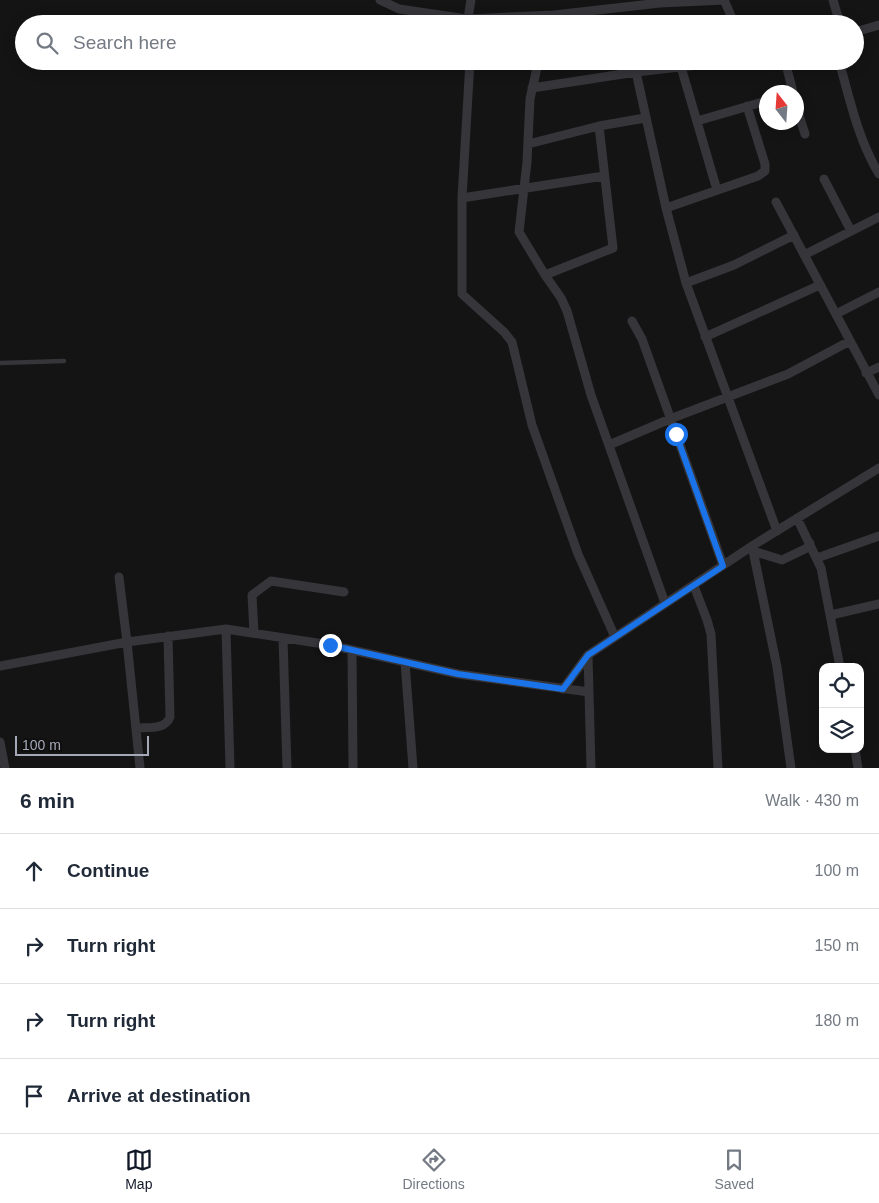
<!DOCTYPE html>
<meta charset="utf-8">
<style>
:root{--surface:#fff;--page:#f2f2f3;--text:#1f2937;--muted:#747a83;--line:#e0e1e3;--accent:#111827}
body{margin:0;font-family:Helvetica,sans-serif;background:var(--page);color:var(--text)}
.controls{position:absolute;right:15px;bottom:15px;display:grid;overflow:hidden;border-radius:10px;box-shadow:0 2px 12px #0003}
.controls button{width:45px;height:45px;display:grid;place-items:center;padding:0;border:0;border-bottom:1px solid var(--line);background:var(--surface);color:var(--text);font:25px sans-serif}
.compass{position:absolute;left:759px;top:85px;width:45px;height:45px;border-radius:50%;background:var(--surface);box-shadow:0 2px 12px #0003;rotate:343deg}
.scale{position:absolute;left:15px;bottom:12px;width:134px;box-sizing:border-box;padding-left:5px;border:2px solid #a5a8b6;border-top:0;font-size:14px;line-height:18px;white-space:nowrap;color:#a5a8b6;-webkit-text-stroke:4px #0f0f10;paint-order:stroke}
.stop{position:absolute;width:15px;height:15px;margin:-11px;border:4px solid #1a73e8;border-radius:50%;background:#fff}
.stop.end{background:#1a73e8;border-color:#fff;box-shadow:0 1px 5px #0008}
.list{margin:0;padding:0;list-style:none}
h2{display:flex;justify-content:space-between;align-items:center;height:65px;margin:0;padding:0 20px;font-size:21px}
h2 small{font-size:16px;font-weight:400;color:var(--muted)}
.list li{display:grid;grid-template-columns:32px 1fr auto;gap:15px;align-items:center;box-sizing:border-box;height:75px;padding:0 20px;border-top:1px solid var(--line)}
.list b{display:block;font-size:19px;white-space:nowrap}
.list em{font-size:16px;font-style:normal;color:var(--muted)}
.icon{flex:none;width:28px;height:28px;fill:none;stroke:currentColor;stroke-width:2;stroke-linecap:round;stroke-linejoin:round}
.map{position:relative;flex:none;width:879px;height:768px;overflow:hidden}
.search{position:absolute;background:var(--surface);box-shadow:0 2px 12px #0003;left:15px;right:15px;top:15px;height:55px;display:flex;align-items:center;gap:12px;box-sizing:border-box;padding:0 18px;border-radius:28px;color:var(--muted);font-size:19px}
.sheet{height:365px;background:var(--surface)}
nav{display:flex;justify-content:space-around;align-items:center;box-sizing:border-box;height:70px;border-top:1px solid var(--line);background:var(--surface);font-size:14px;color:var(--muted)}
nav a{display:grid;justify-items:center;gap:2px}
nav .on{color:var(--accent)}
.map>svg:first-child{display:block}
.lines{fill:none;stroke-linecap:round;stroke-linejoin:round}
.service{stroke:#35353a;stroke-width:4.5}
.minor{stroke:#35353a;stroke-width:9}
.route{stroke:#1a73e8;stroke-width:6}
</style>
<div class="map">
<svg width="879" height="768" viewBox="0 0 879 768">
<rect width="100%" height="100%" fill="#141415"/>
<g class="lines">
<path class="service" d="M 0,363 L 64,361"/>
<path class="minor" d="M 380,0 L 399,9 L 467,19 L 554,15 L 660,3 L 725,0
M 724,0 L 732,18 L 737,24
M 833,0 L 840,24
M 467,24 L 471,0
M 855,32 L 879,25
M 470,61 L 462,198 L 462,294 L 504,332 L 512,342 L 532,425 L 578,554 L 615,637
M 785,61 L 793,92
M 839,61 C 850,100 858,139 879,174
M 538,63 L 530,99 L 527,162 L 519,232 L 545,275 L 561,298 L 567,311 L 591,395 L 665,603
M 681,67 L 717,190
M 636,72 L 733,61
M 532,88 L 636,72 L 666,208 L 686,283 L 777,531
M 796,106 L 805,134
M 697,121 L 766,101
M 528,144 L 599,126 L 645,118
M 824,179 L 851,231
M 462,198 L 604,176
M 776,202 L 879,395
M 666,208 L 758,176 L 765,171 L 765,164 L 747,106
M 804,255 L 879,217
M 545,275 L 613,248 L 599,126
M 686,283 L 734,265 L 794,235
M 836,314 L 879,292
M 632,321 L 642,339 L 723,565
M 705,337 L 820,285
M 866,373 L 879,367
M 609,445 L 670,419 L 788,374 L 850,341
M 797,518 L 821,568 L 840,667
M 752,546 L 777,667 L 791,768
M 753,551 L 782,560 L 807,548 L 810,543
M 817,558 L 879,536
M 119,577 L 127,642 L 140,768
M 694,586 L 707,620 L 711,634 L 718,768
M 831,615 L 879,604
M 254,633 L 252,595 L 271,581 L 344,592
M 283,638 L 287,768
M 352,650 L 353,768
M 405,662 L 413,768
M 0,666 L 127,642 L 226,629
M 563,689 L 588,655
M 136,728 C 149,727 165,730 170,717 L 168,636
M 0,742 L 5,768
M 855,749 L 858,768
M 230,768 L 226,629 L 330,645 L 458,674 L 589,692
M 591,768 L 588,655 L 752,546 L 879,468"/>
</g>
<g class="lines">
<path class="route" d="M 330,645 L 458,674 L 563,689 L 588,655 L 723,566 L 676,434"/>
</g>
</svg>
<div class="controls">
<button><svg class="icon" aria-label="locate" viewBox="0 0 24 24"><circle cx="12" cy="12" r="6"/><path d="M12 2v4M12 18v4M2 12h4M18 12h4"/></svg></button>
<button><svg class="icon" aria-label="layers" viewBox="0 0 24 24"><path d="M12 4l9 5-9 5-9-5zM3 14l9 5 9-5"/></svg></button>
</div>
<svg class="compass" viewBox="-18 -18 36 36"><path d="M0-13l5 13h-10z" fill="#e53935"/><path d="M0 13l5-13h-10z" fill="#747a83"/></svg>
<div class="scale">100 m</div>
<div class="stop" style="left:676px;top:434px"></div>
<div class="stop end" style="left:330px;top:645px"></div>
<div class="search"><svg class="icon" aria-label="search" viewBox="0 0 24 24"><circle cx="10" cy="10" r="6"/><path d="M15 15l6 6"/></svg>Search here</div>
</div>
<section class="sheet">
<h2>6 min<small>Walk · 430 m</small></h2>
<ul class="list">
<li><svg class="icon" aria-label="ahead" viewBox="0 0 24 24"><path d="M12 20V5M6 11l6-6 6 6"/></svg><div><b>Continue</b></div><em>100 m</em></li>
<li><svg class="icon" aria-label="right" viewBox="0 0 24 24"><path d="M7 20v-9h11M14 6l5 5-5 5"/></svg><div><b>Turn right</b></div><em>150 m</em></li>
<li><svg class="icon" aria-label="right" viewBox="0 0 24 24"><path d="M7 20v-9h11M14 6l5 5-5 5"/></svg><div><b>Turn right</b></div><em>180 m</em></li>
<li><svg class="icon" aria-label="arrive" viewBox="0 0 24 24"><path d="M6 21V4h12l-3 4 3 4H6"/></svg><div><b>Arrive at destination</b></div></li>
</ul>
</section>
<nav>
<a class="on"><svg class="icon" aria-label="map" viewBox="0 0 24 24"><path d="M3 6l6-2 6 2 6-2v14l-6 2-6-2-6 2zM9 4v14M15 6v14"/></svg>Map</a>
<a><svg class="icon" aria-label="directions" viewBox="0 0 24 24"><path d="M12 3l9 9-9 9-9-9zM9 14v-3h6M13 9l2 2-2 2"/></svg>Directions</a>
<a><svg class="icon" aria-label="saved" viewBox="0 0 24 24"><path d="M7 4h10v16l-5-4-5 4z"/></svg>Saved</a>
</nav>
